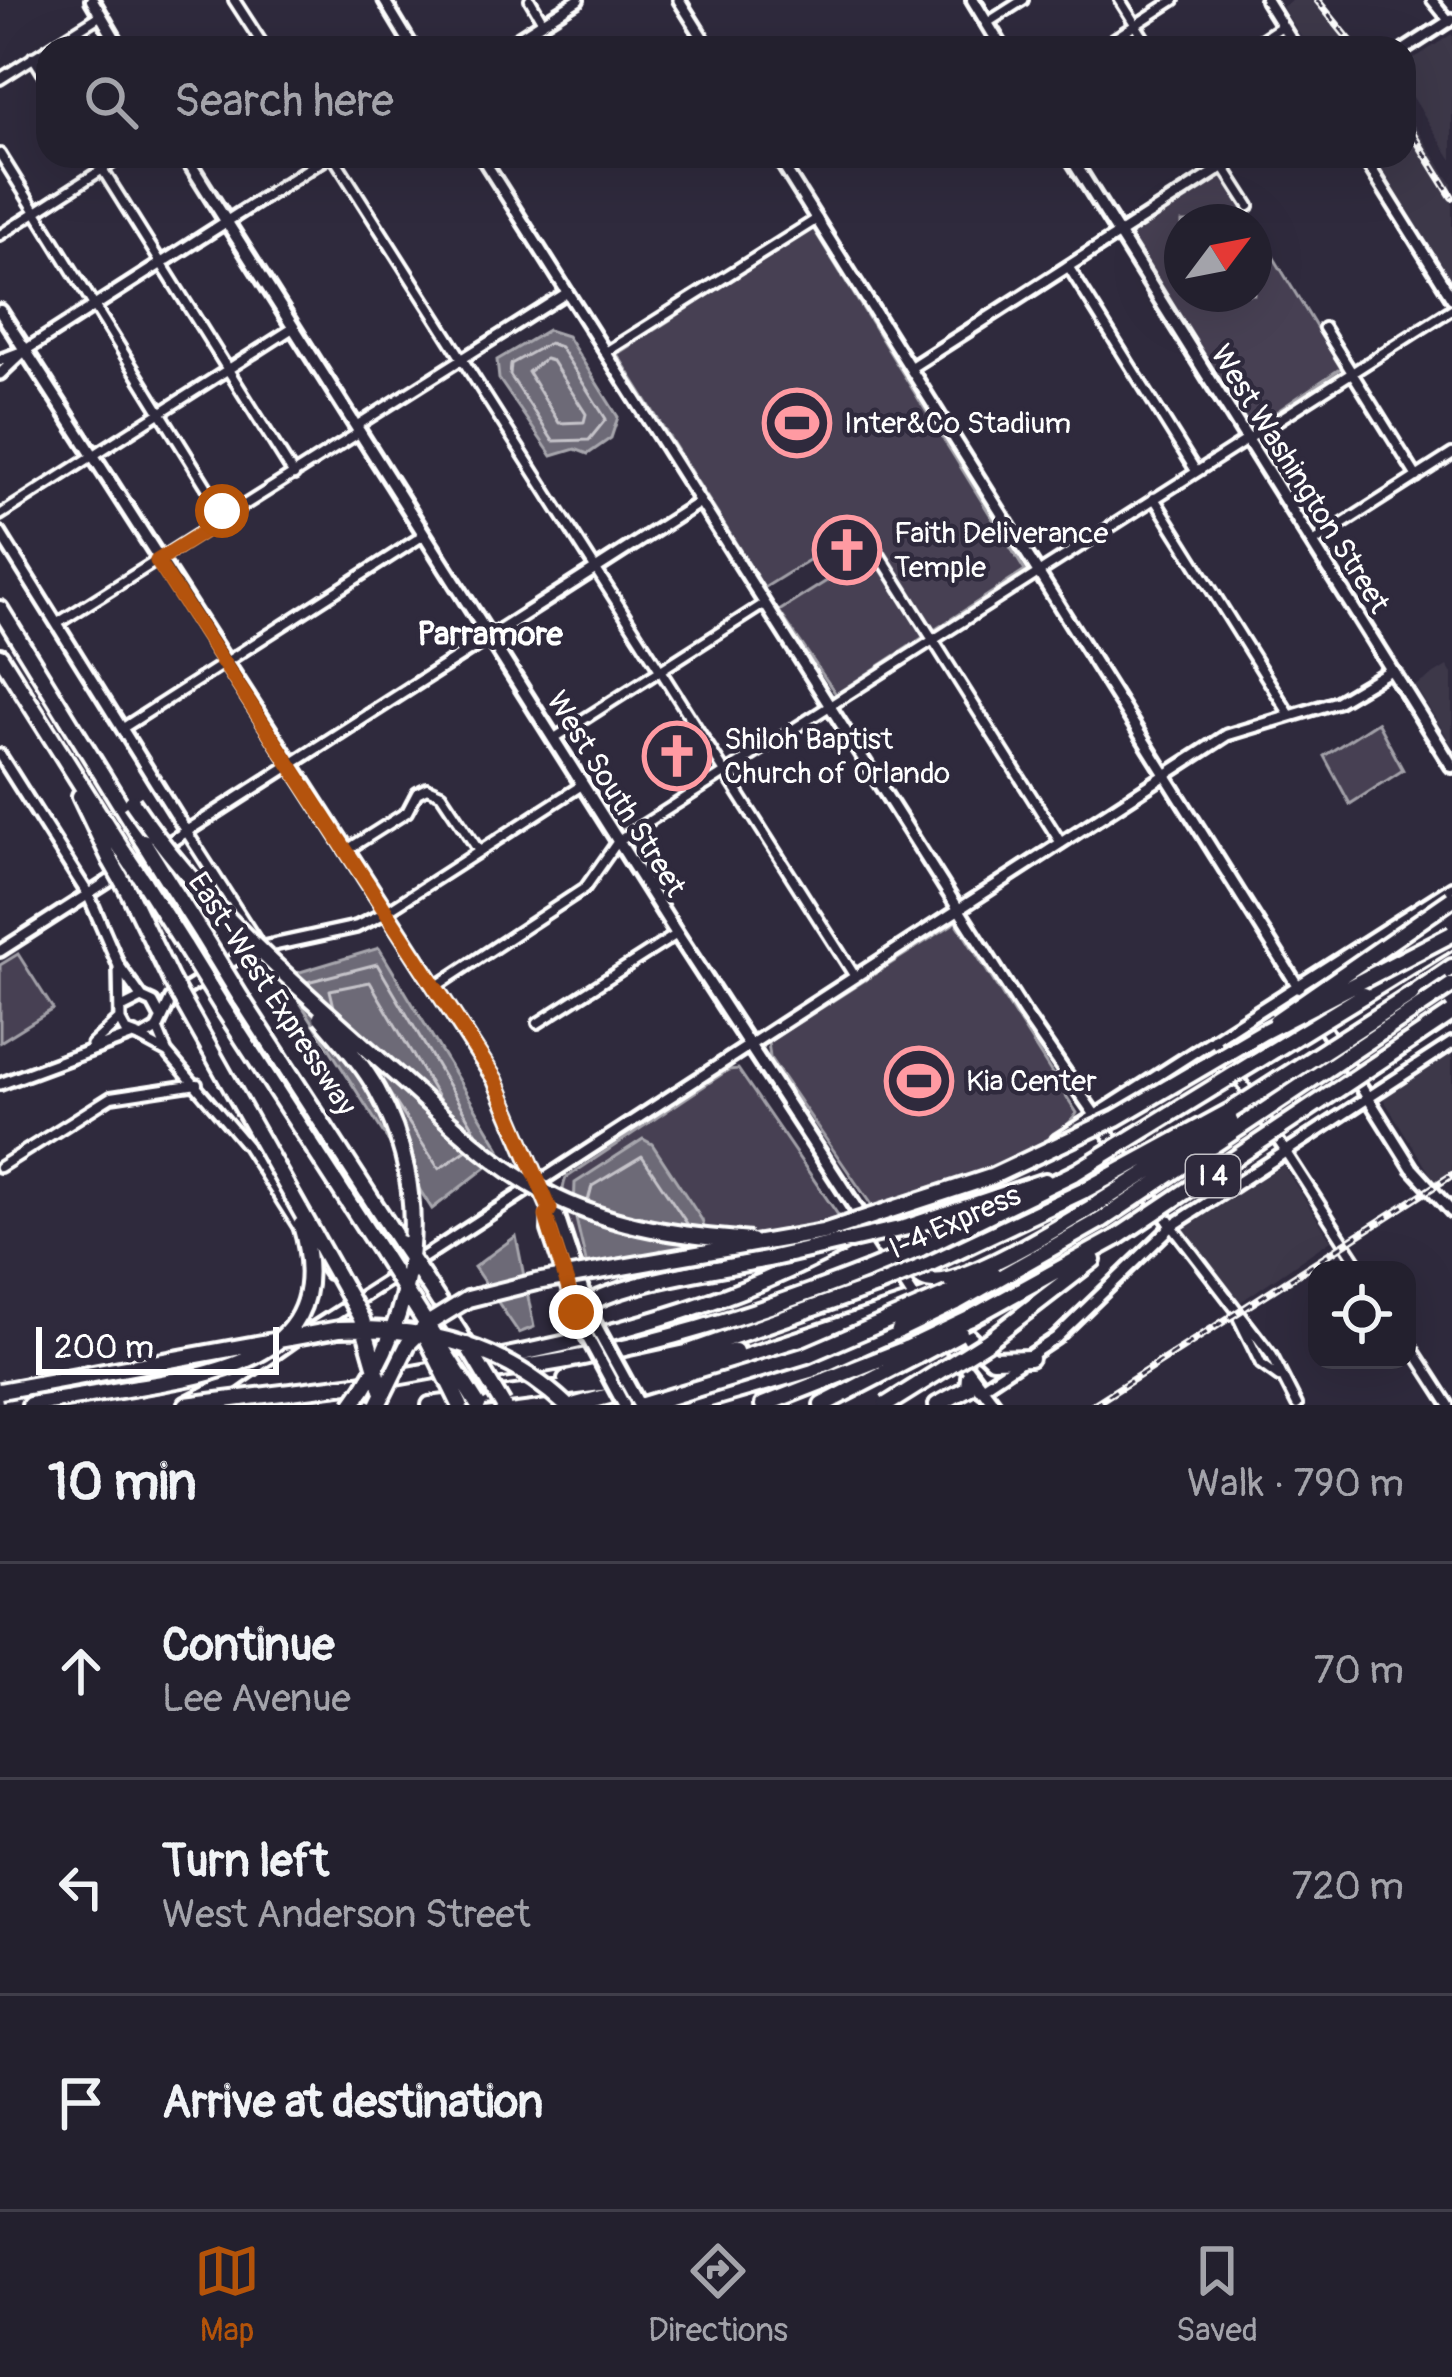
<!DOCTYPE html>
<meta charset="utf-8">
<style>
:root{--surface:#23202e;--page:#2f2d3a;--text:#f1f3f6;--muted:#a3a3aa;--line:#403e4a;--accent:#b45309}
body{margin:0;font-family:Pangolin,sans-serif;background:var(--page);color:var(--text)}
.controls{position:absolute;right:36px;bottom:36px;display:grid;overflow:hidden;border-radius:24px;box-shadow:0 12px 48px #0002}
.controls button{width:108px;height:108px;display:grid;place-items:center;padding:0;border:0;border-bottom:3px solid var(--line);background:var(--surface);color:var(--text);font:60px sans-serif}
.compass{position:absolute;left:1164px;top:204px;width:108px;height:108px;border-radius:50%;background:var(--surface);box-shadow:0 12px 48px #0002;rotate:58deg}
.scale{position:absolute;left:36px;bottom:30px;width:243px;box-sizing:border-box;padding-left:12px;border:6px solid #fff;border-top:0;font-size:33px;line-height:42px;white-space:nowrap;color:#fff;-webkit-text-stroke:9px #2f2a3d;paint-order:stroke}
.stop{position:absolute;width:36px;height:36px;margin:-27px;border:9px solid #b45309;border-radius:50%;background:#fff}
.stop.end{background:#b45309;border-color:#fff;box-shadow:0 3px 12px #0008}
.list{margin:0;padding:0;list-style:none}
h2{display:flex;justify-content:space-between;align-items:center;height:156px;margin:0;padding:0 48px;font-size:51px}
h2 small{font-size:39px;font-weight:400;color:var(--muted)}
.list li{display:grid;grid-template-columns:78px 1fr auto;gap:36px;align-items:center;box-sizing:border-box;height:216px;padding:0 48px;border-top:3px solid var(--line)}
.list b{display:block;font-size:45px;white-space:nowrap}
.list p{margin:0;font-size:39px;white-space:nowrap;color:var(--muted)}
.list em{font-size:39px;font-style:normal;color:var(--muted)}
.icon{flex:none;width:66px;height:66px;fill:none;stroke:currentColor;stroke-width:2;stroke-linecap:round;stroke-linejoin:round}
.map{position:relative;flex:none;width:1452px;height:1405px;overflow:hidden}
.search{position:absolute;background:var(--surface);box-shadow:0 12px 48px #0002;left:36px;right:36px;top:36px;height:132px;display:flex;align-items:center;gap:30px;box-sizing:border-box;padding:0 42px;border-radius:36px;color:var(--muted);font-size:45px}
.sheet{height:804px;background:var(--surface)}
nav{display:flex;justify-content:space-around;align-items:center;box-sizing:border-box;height:168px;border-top:3px solid var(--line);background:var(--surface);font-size:33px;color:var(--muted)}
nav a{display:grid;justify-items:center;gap:6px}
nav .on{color:var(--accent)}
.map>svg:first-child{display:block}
.built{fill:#3c3749}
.green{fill:#464152;stroke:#a2a0a8;stroke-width:3}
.water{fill:#6d6a77;stroke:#a7a6ad;stroke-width:3}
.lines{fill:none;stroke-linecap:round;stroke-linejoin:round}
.shore{stroke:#c5c3c9;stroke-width:3}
.minor-casing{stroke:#fff;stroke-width:16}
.tertiary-casing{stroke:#fff;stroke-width:18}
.secondary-casing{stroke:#fff;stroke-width:20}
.motorway-casing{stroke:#fff;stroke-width:22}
.minor{stroke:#2f2a3d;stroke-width:8}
.tertiary{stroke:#2f2a3d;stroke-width:9}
.secondary{stroke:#2f2a3d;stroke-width:10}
.motorway{stroke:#2f2a3d;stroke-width:14}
.rail-casing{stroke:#fff;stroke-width:8}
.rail{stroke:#2f2a3d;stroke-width:3;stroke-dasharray:9;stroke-linecap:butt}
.secondary-bridge-casing{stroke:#fff;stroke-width:20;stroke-linecap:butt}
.motorway-bridge-casing{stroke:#fff;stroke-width:22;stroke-linecap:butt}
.secondary-bridge{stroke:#2f2a3d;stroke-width:10}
.motorway-bridge{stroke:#2f2a3d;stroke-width:14}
.route{stroke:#b45309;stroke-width:15}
.labels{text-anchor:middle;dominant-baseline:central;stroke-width:9;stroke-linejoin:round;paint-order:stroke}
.shield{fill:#2f2a3d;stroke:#c1bfc5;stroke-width:3}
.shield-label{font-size:27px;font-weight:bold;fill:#fff}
.poi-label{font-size:30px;fill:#fff;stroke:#2f2a3d;text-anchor:start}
.street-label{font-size:30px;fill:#fff;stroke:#2f2a3d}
.neighbourhood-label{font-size:33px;font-weight:bold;fill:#fff;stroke:#2f2a3d}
</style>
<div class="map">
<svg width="1452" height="1405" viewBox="0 0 1452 1405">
<rect width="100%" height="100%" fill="#2f2a3d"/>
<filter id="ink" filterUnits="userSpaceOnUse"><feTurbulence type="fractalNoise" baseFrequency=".00833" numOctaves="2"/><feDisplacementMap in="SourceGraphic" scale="24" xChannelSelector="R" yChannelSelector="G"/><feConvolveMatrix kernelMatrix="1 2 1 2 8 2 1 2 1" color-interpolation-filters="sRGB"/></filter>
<g filter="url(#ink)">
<path class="built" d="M 1293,0 L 1312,0 L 1353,48 L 1308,48 L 1282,7 Z
M 1452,34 L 1452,160 L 1404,83 L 1404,65 Z
M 1404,109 L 1452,184 L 1452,299 L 1365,156 L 1404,156 Z
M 1447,666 L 1452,674 L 1452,745 L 1415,686 Z
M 1452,1050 L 1452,1171 L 1435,1182 L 1384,1100 L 1388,1091 Z
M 1283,1165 L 1331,1240 L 1236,1305 L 1184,1228 Z"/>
<path class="green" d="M 1216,176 L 1224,178 L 1252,222 L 1182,222 L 1182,294 L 1254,294 L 1254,225 L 1341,368 L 1254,427 L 1242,420 L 1130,238 L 1132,230 Z
M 813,228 L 1025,571 L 836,694 L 779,611 L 868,555 L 854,532 L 764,588 L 617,354 Z
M 1377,722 L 1403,770 L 1350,804 L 1324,756 Z
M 956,922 L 1077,1113 C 1056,1150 932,1191 890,1208 L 874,1209 L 770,1058 L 768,1042 Z
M 18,954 L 53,1009 L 0,1042 L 0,965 Z
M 738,1069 L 851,1234 L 590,1280 C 573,1258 555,1204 566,1178 L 728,1070 Z"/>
<path class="water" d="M 548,330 L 567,336 L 618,417 L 611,438 L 588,454 L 575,449 L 552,456 L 499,379 L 497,360 Z
M 379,948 L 500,1149 L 501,1156 L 432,1209 L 287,982 L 290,975 Z
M 643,1139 L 652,1144 L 702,1220 L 706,1236 L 669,1254 L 661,1250 L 641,1261 L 587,1266 L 574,1210 L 575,1183 Z
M 516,1236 L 534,1327 L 519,1333 L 474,1267 Z"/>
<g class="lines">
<path class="shore" d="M 549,343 L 560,347 L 606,419 L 589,440 L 553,441 L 510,375 L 511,364 Z
M 545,359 L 552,361 L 586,414 L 584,422 L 559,423 L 528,372 Z
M 307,982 L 377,964 L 476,1132
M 334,1007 L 330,990 L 370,982 L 440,1101
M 388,1091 L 439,1169 L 467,1150
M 588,1201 L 592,1186 L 642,1156 L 688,1225"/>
<defs>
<path id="minor" d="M 234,0 L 265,48
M 530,0 L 543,22
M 1120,0 L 1150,48
M 1432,0 L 1450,22
M 987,23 L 1023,0
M 1100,48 L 1174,0
M 1249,48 L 1282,26
M 33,57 L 48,81
M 0,79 L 101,15
M 0,154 L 226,518
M 94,156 L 294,475
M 333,156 L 854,975
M 1217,156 L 1249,206
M 0,235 L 123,156
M 1068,266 L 1196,471
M 1324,328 L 1417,477
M 606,352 L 817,219
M 356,426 L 568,292
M 1154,498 L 1290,715
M 0,515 L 293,328
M 860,524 L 1061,843
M 1313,543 L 1452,454
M 58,623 L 360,432
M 123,728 L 424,535
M 553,739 L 764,604
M 186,831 L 256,940
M 347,850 L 407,812 L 417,793 L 427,788 L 441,794 L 479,851
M 387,911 L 582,785
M 435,987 L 585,888 L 618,841 L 1452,309
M 538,1023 L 677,934
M 157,1028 L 167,1052 L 247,1146 L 299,1228
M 140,1038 L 166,1052
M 1213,1039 L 1251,1097
M 1262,1115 L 1362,1270
M 0,1167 L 111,1097 L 197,1084
M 1172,1226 L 1272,1356 L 1297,1405
M 308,1241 L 329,1274
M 1239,1319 L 1261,1364 L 1279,1377
M 1407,1340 L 1449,1405"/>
<path id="tertiary" d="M 384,0 L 413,48
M 679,0 L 709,48
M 1266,0 L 1296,48
M 502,48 L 578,0
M 1404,50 L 1452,19
M 481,156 L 1025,1014 L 1172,1226
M 777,156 L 1412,1168 L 1452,1212
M 1363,156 L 1452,298
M 0,360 L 24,351 L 329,156
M 910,368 L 1240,156
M 0,374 L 22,353
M 0,533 L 186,831
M 0,755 L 88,894 L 119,966 L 142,998
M 0,951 L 700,502
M 119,966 L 120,1021 L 126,1032 L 142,1038 L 157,1029 L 171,999 L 250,950 L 356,927 L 387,912
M 124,1007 L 142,998 L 153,1003 L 160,1016
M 92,1045 L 119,1020
M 0,1084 L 130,1036
M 1057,1140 L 1452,887
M 410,1266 L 1227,735 L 1337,702 L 1391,670
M 309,1331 L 396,1275
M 979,1389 L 1056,1338 L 1172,1226 L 1452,1043
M 211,1399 L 295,1340
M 185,1403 L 229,1380"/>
<path id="secondary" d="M 92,0 L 120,48
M 973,0 L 1002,48
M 185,156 L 677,934 L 915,1299 L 995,1405
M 1070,156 L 1452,766
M 0,311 L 495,1080 L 550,1209 L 557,1213 L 589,1311
M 550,1209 L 549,1230 L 581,1325"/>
<path id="motorway" d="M 0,609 L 143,841
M 0,656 L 124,853
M 80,796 L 111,861
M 161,870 L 203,936
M 143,881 L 185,947
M 128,891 L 171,980
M 1364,995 L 1448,943
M 1411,995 L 1452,967
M 241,998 L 400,1243
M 224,1010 L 382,1254
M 908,1227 L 1045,1181
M 919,1249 L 1076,1172
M 927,1265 L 1085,1190
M 427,1283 L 467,1345
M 949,1294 L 993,1274
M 955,1303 L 1103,1219
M 576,1312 C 608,1283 727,1268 773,1258
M 969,1319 L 1116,1238
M 988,1341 L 1093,1260
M 474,1373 C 610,1360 741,1320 868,1270
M 566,1379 L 686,1353 L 876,1286
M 351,1385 C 527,1354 714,1322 869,1228 C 890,1242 903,1267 924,1279 C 953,1295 1065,1223 1094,1206
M 241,1398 L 356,1384
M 30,1405 L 138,1387
M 430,1405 L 631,1379 L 735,1351
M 576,1405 L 705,1370 L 927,1297 L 992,1359 L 1030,1358
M 689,1405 L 810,1370 L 899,1330
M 763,1405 L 908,1348
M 822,1405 L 917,1356
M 937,1405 L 968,1388 L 969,1377"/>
</defs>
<use href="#minor" class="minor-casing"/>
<use href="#tertiary" class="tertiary-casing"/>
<use href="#secondary" class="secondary-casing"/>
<use href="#motorway" class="motorway-casing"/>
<use href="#minor" class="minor"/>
<use href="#tertiary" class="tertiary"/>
<use href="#secondary" class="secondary"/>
<use href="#motorway" class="motorway"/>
<defs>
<path id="rail" d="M 1317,0 L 1356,48
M 1404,120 L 1452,197
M 1093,1405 L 1452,1175"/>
</defs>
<use href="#rail" class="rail-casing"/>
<use href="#rail" class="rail"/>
<defs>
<path id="secondary-bridge" d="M 592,1319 L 639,1405
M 581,1325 L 624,1405"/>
<path id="motorway-bridge" d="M 132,802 C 204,908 302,991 398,1076 C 448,1120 495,1169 556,1198 C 618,1228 684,1236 751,1241
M 143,841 L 161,870
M 124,853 L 143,881
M 111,861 L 128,891
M 203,936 L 241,998
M 185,947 L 224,1010
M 171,980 L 362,1320 L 382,1390
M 321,1017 C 341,1041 362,1063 377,1090 C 433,1191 419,1315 352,1405
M 1276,1021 L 1452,899
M 1076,1172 L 1364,995
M 1085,1190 L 1232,1110 L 1411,995
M 1094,1206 L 1230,1120
M 1103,1219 L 1452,985
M 1116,1238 L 1452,1013
M 400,1243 L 427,1283
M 382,1254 L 478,1405
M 773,1258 L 908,1227
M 868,1270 L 919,1249
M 876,1286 L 927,1265
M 899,1330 L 955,1303
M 427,1338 L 460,1405
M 467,1345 L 503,1405
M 908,1348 L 969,1319
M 917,1356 L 960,1333
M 138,1387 C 234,1371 338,1351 301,1225
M 0,1391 L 339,1329 C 425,1327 502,1345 566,1405
M 186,1405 L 241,1398
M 378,1405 L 408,1344 L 429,1323 L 468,1299 L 536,1282 L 823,1232 L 991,1177 L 1116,1118 L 1263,1032 L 1452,934
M 643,1405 L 807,1355 L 949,1294
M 886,1405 L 988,1341"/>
</defs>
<use href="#secondary-bridge" class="secondary-bridge-casing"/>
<use href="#motorway-bridge" class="motorway-bridge-casing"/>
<use href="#secondary-bridge" class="secondary-bridge"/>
<use href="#motorway-bridge" class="motorway-bridge"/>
</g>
</g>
<g class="lines" filter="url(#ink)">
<path class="route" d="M 222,511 L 226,518 L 157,561 L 495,1079 L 550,1209 L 546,1216 L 576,1312"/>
</g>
<defs>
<symbol id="stadium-ring" viewBox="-11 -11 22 22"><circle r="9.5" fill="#2f2a3d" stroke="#ff9aa2" stroke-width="1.5"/><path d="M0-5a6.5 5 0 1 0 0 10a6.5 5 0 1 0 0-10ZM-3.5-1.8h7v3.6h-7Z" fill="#ff9aa2"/></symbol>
<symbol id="church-ring" viewBox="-11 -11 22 22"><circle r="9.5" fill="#2f2a3d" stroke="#ff9aa2" stroke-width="1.5"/><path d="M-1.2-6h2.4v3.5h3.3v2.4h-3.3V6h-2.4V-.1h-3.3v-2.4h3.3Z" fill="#ff9aa2"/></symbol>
</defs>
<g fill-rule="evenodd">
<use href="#stadium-ring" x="759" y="385" width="76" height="76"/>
<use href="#church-ring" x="809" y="512" width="76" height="76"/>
<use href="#church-ring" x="639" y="718" width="76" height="76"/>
<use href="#stadium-ring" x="881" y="1043" width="76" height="76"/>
</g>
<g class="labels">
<rect class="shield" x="1186" y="1155" width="54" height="42" rx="9"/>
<g class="shield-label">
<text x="1213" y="1176">I 4</text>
</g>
<g class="poi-label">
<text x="844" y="423">Inter&amp;Co Stadium</text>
<text x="894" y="533">Faith Deliverance<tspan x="894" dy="34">Temple</tspan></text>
<text x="724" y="739">Shiloh Baptist<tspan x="724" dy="34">Church of Orlando</tspan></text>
<text x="966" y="1081">Kia Center</text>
</g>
<g class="street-label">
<text transform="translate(1300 479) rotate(58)">West Washington Street</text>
<text transform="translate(616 794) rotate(58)">West South Street</text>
<text transform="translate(272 994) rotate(57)">East-West Expressway</text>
<text transform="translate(955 1222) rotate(-24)">I-4 Express</text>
</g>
<g class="neighbourhood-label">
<text x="490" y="634">Parramore</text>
</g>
</g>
</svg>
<div class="controls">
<button><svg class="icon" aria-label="locate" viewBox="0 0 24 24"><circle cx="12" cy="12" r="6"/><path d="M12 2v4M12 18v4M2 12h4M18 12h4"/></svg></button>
</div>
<svg class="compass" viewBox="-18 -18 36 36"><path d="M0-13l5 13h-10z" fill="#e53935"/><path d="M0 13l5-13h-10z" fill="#a3a3aa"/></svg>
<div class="scale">200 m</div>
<div class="stop" style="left:222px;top:511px"></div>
<div class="stop end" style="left:576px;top:1312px"></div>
<div class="search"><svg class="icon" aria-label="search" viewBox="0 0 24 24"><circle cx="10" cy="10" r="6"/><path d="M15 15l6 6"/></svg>Search here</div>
</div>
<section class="sheet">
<h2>10 min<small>Walk · 790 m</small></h2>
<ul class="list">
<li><svg class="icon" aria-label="ahead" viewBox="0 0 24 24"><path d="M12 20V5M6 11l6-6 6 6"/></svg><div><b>Continue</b><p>Lee Avenue</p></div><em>70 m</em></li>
<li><svg class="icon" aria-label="left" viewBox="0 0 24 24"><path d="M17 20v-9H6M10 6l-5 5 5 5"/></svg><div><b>Turn left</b><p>West Anderson Street</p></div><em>720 m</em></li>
<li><svg class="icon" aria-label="arrive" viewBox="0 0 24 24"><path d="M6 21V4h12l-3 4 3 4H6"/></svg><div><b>Arrive at destination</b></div></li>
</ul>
</section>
<nav>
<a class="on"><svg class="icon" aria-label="map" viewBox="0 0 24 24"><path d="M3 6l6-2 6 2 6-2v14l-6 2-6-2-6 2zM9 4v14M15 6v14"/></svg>Map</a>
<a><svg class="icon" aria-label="directions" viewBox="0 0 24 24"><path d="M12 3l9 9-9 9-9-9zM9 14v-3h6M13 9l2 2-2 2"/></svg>Directions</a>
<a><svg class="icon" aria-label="saved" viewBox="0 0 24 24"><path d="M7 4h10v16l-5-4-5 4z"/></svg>Saved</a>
</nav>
